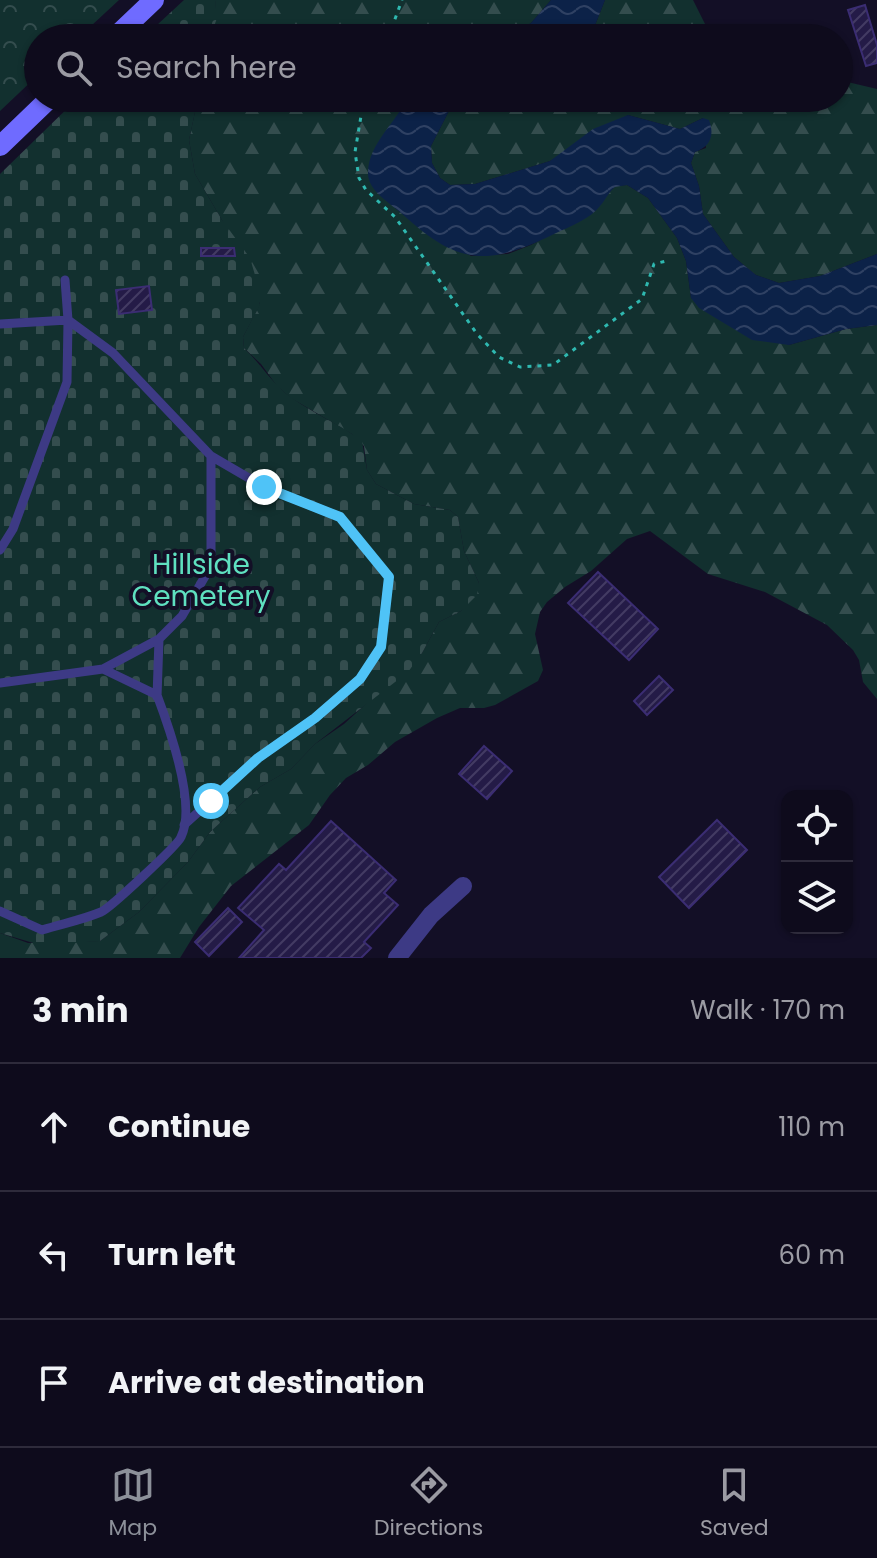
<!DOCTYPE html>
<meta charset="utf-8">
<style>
:root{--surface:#0e0b1c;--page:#1c1929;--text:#f1f3f6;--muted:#9b9ba3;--line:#2e2b3b;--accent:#8c9099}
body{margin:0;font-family:Poppins,sans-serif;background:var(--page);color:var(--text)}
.controls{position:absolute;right:24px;bottom:24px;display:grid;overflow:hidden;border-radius:16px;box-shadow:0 2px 6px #0004}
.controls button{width:72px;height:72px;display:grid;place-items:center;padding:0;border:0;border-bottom:2px solid var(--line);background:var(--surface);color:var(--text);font:40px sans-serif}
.stop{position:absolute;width:24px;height:24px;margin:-18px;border:6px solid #4fc3f7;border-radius:50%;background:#fff}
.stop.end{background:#4fc3f7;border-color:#fff;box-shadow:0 2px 8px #0008}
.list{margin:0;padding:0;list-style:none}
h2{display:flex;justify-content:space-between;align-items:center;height:104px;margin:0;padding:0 32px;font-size:34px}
h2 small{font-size:26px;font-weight:400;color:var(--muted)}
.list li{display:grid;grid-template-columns:52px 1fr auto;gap:24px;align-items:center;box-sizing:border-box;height:128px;padding:0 32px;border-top:2px solid var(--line)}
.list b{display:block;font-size:30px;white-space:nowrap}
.list em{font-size:26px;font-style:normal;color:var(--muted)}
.icon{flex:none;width:44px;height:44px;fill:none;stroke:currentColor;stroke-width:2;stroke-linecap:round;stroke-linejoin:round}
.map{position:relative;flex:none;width:877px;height:958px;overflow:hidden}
.search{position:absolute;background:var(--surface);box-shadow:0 2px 6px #0004;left:24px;right:24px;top:24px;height:88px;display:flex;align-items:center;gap:20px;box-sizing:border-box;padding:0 28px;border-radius:44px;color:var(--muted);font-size:30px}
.sheet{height:488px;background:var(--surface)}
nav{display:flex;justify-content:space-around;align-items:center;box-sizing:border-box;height:112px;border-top:2px solid var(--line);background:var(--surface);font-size:22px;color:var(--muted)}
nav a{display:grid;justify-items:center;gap:4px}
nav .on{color:var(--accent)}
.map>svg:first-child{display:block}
.forest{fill:url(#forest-firs)}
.cemetery{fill:url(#cemetery-stones)}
.park{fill:url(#park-crowns)}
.water{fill:url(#water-waves)}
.building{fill:url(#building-hatch);stroke:#3b2d73;stroke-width:2}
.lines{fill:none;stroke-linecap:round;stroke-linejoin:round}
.path{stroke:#2fb8b0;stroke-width:3;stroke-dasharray:4 6;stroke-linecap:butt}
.lane{stroke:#3d3a85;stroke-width:9}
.street{stroke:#3d3a85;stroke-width:18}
.secondary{stroke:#6f6bff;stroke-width:20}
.route{stroke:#4fc3f7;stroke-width:10}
.labels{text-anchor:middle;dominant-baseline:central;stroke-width:8;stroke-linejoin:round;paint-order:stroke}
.park-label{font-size:28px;fill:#5fe0c0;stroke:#130f26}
</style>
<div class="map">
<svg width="877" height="958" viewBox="0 0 877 958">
<defs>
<pattern id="forest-firs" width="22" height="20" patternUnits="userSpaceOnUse" patternTransform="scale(2)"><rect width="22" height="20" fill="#12302f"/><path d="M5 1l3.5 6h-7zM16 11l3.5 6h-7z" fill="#344d4e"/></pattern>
<pattern id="cemetery-stones" width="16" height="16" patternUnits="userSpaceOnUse" patternTransform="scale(2)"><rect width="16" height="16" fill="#12302f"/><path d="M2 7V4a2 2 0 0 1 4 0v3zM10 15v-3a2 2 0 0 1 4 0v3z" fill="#344d4e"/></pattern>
<pattern id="park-crowns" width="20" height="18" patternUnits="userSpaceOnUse" patternTransform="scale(2)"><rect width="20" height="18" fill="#12302f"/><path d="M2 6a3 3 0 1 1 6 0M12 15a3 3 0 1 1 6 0" fill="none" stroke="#344d4e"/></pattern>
<pattern id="water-waves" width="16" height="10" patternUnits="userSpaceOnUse" patternTransform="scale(2)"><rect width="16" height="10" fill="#0c2248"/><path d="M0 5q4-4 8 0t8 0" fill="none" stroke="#2f4163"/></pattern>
<pattern id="building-hatch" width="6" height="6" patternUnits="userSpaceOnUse" patternTransform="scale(2)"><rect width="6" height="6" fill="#241b47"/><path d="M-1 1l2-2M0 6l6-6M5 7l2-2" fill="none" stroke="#433b63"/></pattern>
</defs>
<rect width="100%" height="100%" fill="#130f26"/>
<path class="forest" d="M 215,0 L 551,0 L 531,23 L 505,38 L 210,38 L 216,18 Z
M 605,0 L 693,0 L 712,38 L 590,38 Z
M 839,80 L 877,89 L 877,254 L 820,276 L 779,283 L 756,275 L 734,257 L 703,214 L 699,186 L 691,163 L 695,152 L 706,148 L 703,118 L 680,129 L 628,115 L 550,161 L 475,184 L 450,185 L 440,178 L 432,163 L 431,146 L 450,109 L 462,98 L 839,98 Z
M 198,98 L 407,98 L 375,190 L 471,256 L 508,254 L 531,245 L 592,212 L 615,186 L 627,185 L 648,198 L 677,238 L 686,261 L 691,298 L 789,345 L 846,329 L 877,325 L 877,699 L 863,682 L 859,660 L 853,650 L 827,625 L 765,592 L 708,574 L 650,531 L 627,539 L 591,571 L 565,587 L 547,602 L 540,612 L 535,634 L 543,670 L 538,681 L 495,705 L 484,708 L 460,708 L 437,718 L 395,742 L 368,765 L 346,778 L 330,795 L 309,825 L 231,886 L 199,927 L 180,958 L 0,958 L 0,933 L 28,943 L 100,941 L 139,912 L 188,862 L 210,832 L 260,787 L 291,769 L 315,744 L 344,724 L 422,653 L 439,622 L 461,611 L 479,583 L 464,551 L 458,517 L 450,510 L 414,504 L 376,484 L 367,470 L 364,446 L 352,434 L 291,398 L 277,386 L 261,364 L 244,348 L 243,337 L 260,304 L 222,220 L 195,174 L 189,140 Z"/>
<path class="cemetery" d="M 184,0 L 215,0 L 217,18 L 210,38 L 143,38 Z
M 78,98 L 198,98 L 189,140 L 195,174 L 222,220 L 250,258 L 255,275 L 260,305 L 243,337 L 244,348 C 261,364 273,385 292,398 C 314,414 340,424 362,441 L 367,470 L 376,484 L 414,504 L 450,510 L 458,517 L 464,551 L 479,583 L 477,595 L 461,611 L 439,622 L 422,653 L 408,672 L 315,744 L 291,769 L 260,787 L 210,832 L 188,862 L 139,912 L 100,941 L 40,945 L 0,933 L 0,174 Z"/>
<path class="park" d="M 0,0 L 119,0 L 78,38 L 38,38 L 38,75 L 0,111 Z"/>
<path class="water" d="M 551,0 L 605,0 L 590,38 L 505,38 L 531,23 Z
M 407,98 L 462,98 L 450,109 L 431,146 L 432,163 L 440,178 L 450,185 L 475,184 L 550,161 L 593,129 L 628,115 L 680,129 L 703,118 L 709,120 C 715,136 710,147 695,152 L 691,163 L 699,186 L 703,214 L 734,257 L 756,275 L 779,283 L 820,276 L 877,254 L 877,325 L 846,329 L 789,345 L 752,340 L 699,308 L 691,298 L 686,261 L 677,238 L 648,198 L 627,185 L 615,187 C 608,193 606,199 600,206 C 590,219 569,227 554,234 C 485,268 457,264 401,213 C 389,202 367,190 368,172 C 369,143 396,123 407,98 Z"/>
<path class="building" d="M 865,5 L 877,45 L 877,63 L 866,66 L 848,10 Z
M 201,248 L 234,248 L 235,256 L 201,256 Z
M 149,286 L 152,310 L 119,314 L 116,290 Z
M 598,572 L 658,629 L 629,660 L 568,603 Z
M 659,676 L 673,690 L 647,715 L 634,701 Z
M 484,746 L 512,771 L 487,799 L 459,774 Z
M 717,820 L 747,850 L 689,908 L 659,877 Z
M 331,821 L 396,880 L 384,893 L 398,905 L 364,942 L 371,948 L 361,958 L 239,958 L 264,930 L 238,908 L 279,864 L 286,870 Z
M 228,908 L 242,922 L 209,956 L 195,942 Z"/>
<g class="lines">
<path class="path" d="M 388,38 L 402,0
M 364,98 L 355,152 L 359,178 L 366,190 L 395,217 L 477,334 L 499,357 L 520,367 L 553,365 L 642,299 L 654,264 L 666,261"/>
<path class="lane" d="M 68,320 L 113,353 L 211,456 L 264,487 L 340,517 L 389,577 L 381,647 L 360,679 L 315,718 L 258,758 L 184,825
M 0,324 L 68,320 L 65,280
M 0,550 L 13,529 L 67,382 L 68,320
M 159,639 L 182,616 L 211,566 L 211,456
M 103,669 L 159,639 L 157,697
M 0,683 L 103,669 L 157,695 C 169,727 197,805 181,837 C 178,845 109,909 101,912 C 82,920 61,924 42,930 L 0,911"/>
<path class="street" d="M 397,958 L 431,915 L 463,886"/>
<path class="secondary" d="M 114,38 L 154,0
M 0,146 L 50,98"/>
</g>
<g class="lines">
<path class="route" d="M 211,801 L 258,758 L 315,718 L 360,679 L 381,647 L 389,577 L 340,517 L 264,487"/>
</g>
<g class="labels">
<g class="park-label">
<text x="201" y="564">Hillside<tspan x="201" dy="32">Cemetery</tspan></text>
</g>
</g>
</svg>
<div class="controls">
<button><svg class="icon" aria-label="locate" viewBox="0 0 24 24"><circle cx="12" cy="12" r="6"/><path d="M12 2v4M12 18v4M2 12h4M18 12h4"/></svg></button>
<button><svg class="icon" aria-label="layers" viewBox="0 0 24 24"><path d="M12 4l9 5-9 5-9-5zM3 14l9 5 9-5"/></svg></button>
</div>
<div class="stop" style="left:211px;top:801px"></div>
<div class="stop end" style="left:264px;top:487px"></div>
<div class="search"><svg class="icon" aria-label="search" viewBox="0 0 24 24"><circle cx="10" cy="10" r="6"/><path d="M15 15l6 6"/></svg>Search here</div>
</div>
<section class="sheet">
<h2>3 min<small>Walk · 170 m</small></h2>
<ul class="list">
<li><svg class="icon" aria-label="ahead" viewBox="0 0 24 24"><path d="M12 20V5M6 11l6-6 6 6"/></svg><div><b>Continue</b></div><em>110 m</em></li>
<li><svg class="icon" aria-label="left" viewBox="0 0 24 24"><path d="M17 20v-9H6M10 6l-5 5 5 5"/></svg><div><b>Turn left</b></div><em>60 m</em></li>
<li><svg class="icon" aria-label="arrive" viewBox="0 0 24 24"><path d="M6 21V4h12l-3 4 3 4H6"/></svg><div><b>Arrive at destination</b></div></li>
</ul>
</section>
<nav>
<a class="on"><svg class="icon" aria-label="map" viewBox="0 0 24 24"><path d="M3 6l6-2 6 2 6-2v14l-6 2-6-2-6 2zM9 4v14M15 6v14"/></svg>Map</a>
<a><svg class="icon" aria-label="directions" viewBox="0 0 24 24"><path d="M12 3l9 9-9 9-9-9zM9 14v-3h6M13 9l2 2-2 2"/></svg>Directions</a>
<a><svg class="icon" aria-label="saved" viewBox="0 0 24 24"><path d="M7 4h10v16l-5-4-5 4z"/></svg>Saved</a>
</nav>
